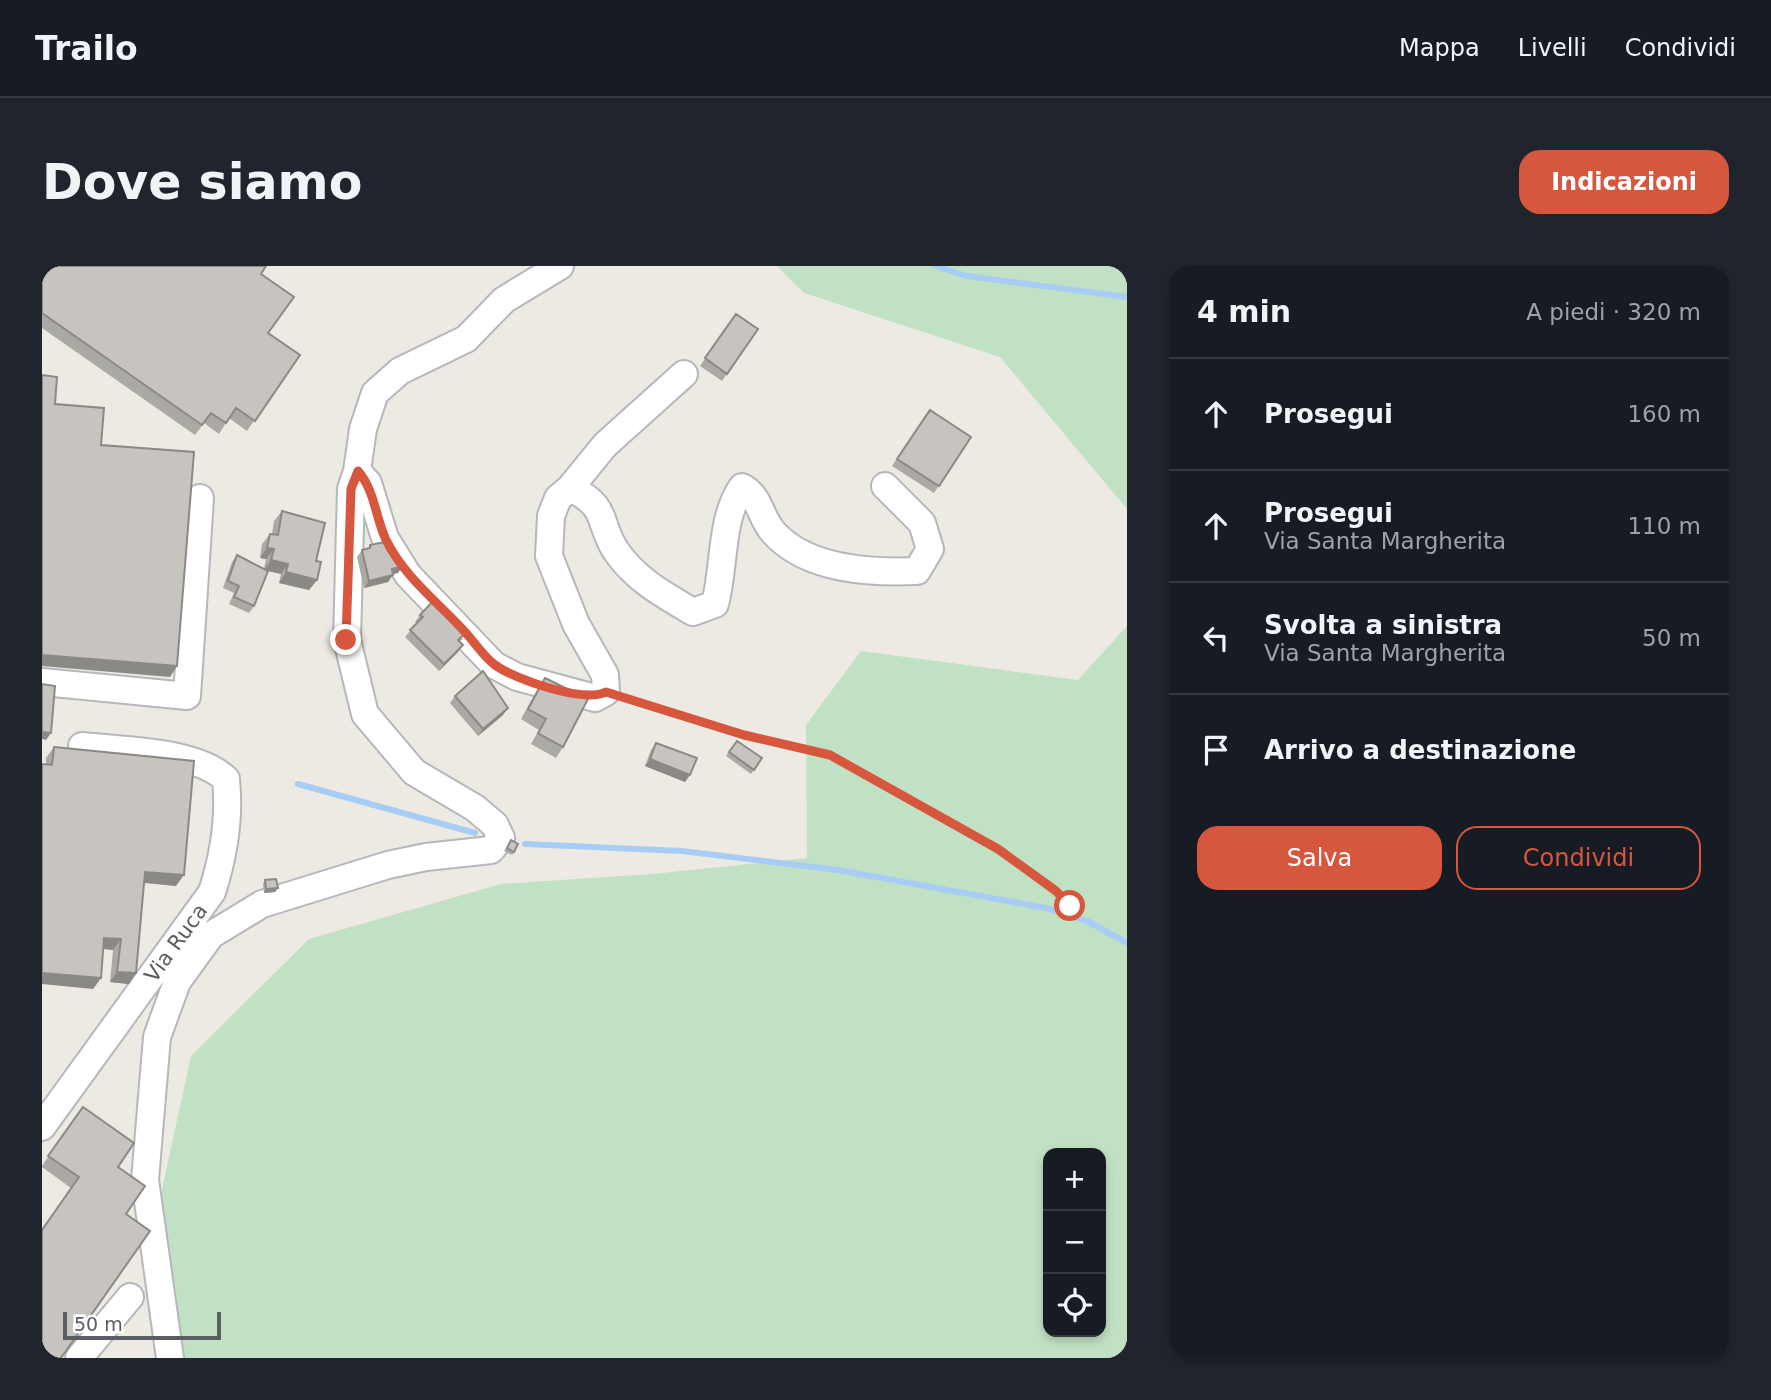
<!DOCTYPE html>
<html lang="it">
<meta charset="utf-8">
<style>
:root{--surface:#171b24;--page:#20242c;--text:#f1f3f6;--muted:#9ea1a6;--line:#363941;--accent:#d6573e}
body{margin:0;font-family:"DejaVu Sans",sans-serif;background:var(--page);color:var(--text)}
.controls{position:absolute;right:21px;bottom:21px;display:grid;overflow:hidden;border-radius:14px;box-shadow:0 4px 10px #0003}
.controls button{width:63px;height:63px;display:grid;place-items:center;padding:0;border:0;border-bottom:2px solid var(--line);background:var(--surface);color:var(--text);font:35px sans-serif}
.scale{position:absolute;left:21px;bottom:18px;width:158px;box-sizing:border-box;padding-left:7px;border:4px solid #5a5d61;border-top:0;font-size:19px;line-height:24px;white-space:nowrap;color:#5a5d61;-webkit-text-stroke:5px #fff;paint-order:stroke}
.stop{position:absolute;width:21px;height:21px;margin:-16px;border:5px solid #d6573e;border-radius:50%;background:#fff}
.stop.end{background:#d6573e;border-color:#fff;box-shadow:0 2px 7px #0008}
.list{margin:0;padding:0;list-style:none}
h2{display:flex;justify-content:space-between;align-items:center;height:91px;margin:0;padding:0 28px;font-size:30px}
h2 small{font-size:23px;font-weight:400;color:var(--muted)}
.list li{display:grid;grid-template-columns:46px 1fr auto;gap:21px;align-items:center;box-sizing:border-box;height:112px;padding:0 28px;border-top:2px solid var(--line)}
.list b{display:block;font-size:26px;white-space:nowrap}
.list p{margin:0;font-size:23px;white-space:nowrap;color:var(--muted)}
.list em{font-size:23px;font-style:normal;color:var(--muted)}
.actions{display:flex;gap:14px;padding:21px 28px}
.actions a{flex:1;padding:16px 0;border:2px solid var(--accent);border-radius:21px;text-align:center;font-size:24px;color:var(--accent)}
.actions .main{background:var(--accent);color:#fff}
.icon{flex:none;width:38px;height:38px;fill:none;stroke:currentColor;stroke-width:2;stroke-linecap:round;stroke-linejoin:round}
.map{position:relative;flex:none;width:1085px;height:1092px;overflow:hidden;border-radius:21px}
header{display:flex;align-items:center;gap:42px;box-sizing:border-box;height:98px;padding:0 35px;background:var(--surface);border-bottom:2px solid var(--line)}
header strong{font-size:33px}
nav{display:flex;gap:38px;margin-inline-start:auto;font-size:24px}
.intro{display:flex;align-items:center;justify-content:space-between;box-sizing:border-box;height:168px;padding:0 42px}
h1{margin:0;font-size:49px}
.button{padding:18px 32px;border-radius:21px;background:var(--accent);color:#fff;font-size:24px;font-weight:700}
main{display:flex;gap:42px;padding:0 42px}
aside{flex:1;background:var(--surface);border-radius:21px;box-shadow:0 4px 10px #0003}
.map>svg:first-child{display:block}
.green{fill:#c1e1c4;fill-rule:evenodd}
.lines{fill:none;stroke-linecap:round;stroke-linejoin:round}
.stream{stroke:#a8cdf5;stroke-width:6}
.minor-casing{stroke:#b5b7bb;stroke-width:30}
.path{stroke:#9ac1a9;stroke-width:3.5;stroke-dasharray:7 3.5;stroke-linecap:butt}
.minor{stroke:#fff;stroke-width:26}
.wall{fill:#aba9a4}
.shaded-wall{fill:#8b8986}
.building{fill:#c7c4bf;stroke:#8b8986;stroke-width:2}
.route{stroke:#d6573e;stroke-width:9}
.labels{text-anchor:middle;dominant-baseline:central;stroke-width:5;stroke-linejoin:round;paint-order:stroke}
.street-label{font-size:21px;fill:#5a5d61;stroke:#fff}
</style>
<header>
<strong>Trailo</strong>
<nav><a>Mappa</a><a>Livelli</a><a>Condividi</a></nav>
</header>
<div class="intro"><h1>Dove siamo</h1><a class="button">Indicazioni</a></div>
<main>
<div class="map">
<svg width="1085" height="1092" viewBox="0 0 1085 1092">
<rect width="100%" height="100%" fill="#eceae2"/>
<path class="green" d="M 735,0 L 1085,0 L 1085,243 L 958,91 L 762,27 Z
M 1085,360 L 1085,1092 L 119,1092 L 112,960 L 149,790 L 267,673 L 459,618 L 610,608 L 765,592 L 764,459 L 819,385 L 1036,414 ZM 1006,887 L 1059,887 L 1059,1066 L 1006,1066 Z"/>
<g class="lines">
<path class="stream" d="M 893,0 L 925,10 L 1085,31
M 256,518 L 433,567
M 483,578 L 640,585 L 796,604 L 1004,642 L 1045,655 L 1085,677"/>
<defs>
<path id="minor" d="M 315,205 L 326,217 L 343,272 L 366,309 L 452,399 L 475,411 L 553,432 L 564,426 L 563,409 L 534,358 L 507,290 L 509,250 L 516,232 L 528,222 C 568,241 555,256 574,285 C 594,314 622,329 651,346 L 673,338 C 683,300 678,253 700,221 C 719,231 718,253 733,268 C 767,304 828,307 875,305 L 888,283 L 880,257 L 843,220
M 528,222 L 563,179 L 642,108
M 0,416 L 145,430 L 158,232
M 0,861 L 170,626 C 182,589 188,552 184,513 C 152,484 82,485 40,480
M 37,1092 L 88,1031
M 128,1092 L 103,914 L 115,771 L 135,716 L 169,669 L 220,638 L 346,599 L 384,591 L 449,584 L 459,572 L 453,559 L 433,542 L 372,506 L 323,448 L 305,374 L 309,223 L 315,205 L 321,163 L 333,127 L 358,105 L 424,73 L 462,34 L 518,0"/>
</defs>
<use href="#minor" class="minor-casing"/>
<path class="path" d="M 586,433 L 702,469 L 788,489 L 956,583 L 1014,625 L 1028,640"/>
<use href="#minor" class="minor"/>
</g>
<path class="wall" d="M 0,0 L 219,8 L 226,67 L 258,89 L 205,165 L 187,152 L 177,168 L 162,157 L 153,169 L 0,62 Z
M 694,48 L 716,63 L 680,115 L 658,100 Z
M 888,144 L 929,171 L 892,227 L 850,200 Z
M 240,245 L 274,295 L 275,314 L 267,324 L 237,317 L 239,308 L 226,305 L 212,340 L 207,347 L 187,338 L 192,327 L 181,322 L 190,296 L 195,289 L 222,303 L 224,293 L 218,292 L 220,278 L 228,268 L 230,268 L 232,255 Z
M 328,279 L 356,307 L 351,308 L 346,316 L 322,322 L 315,291 L 320,284 L 325,283 Z
M 378,349 L 421,373 L 418,375 L 416,386 L 397,405 L 363,371 L 375,357 L 373,356 Z
M 503,412 L 521,481 L 514,492 L 489,478 L 497,464 L 479,453 L 496,422 Z
M 413,430 L 461,449 L 436,470 L 408,437 Z
M 695,475 L 720,492 L 709,508 L 684,490 Z
M 614,477 L 648,509 L 643,516 L 603,500 L 609,484 Z
M 12,481 L 134,620 L 102,617 L 94,707 L 87,718 L 68,716 L 71,684 L 61,683 L 59,712 L 51,723 L 4,498 L 4,492 Z
M 469,574 L 472,586 L 470,589 L 462,585 Z
M 223,614 L 236,622 L 233,626 L 222,627 L 221,618 Z
M 41,841 L 76,901 L 84,948 L 29,922 L 0,901 L 0,900 Z"/>
<path class="shaded-wall" d="M 225,282 L 232,283 L 224,293 L 218,292 Z
M 229,294 L 246,298 L 239,308 L 222,304 Z
M 361,300 L 356,307 L 345,310 L 350,303 Z
M 244,306 L 275,314 L 267,324 L 237,317 Z
M 351,309 L 346,316 L 322,322 L 327,315 Z
M 421,379 L 416,386 L 397,405 L 402,398 Z
M 0,389 L 135,400 L 128,411 L 0,400 Z
M 466,442 L 461,449 L 436,470 L 441,463 Z
M 0,466 L 9,467 L 4,474 L 0,473 Z
M 608,493 L 648,509 L 643,516 L 603,500 Z
M 103,606 L 142,609 L 134,620 L 96,616 Z
M 236,622 L 233,626 L 222,627 L 224,623 Z
M 62,672 L 79,673 L 71,684 L 55,682 Z
M 75,706 L 94,707 L 87,718 L 68,716 Z
M 0,707 L 59,712 L 51,723 L 0,718 Z"/>
<path class="building" d="M 0,0 L 224,0 L 219,8 L 252,31 L 226,67 L 258,89 L 213,155 L 194,142 L 184,157 L 169,147 L 160,159 L 0,47 L 0,13 L 3,9 L 0,7 Z
M 694,48 L 716,63 L 685,108 L 663,92 Z
M 0,109 L 15,111 L 13,138 L 62,142 L 59,179 L 152,186 L 135,400 L 0,389 Z
M 888,144 L 929,171 L 897,220 L 855,193 Z
M 240,245 L 283,257 L 274,295 L 279,296 L 275,314 L 244,306 L 246,298 L 229,294 L 232,283 L 225,282 L 228,268 L 236,269 Z
M 348,275 L 361,300 L 350,303 L 351,309 L 327,315 L 320,284 L 328,282 L 328,279 Z
M 195,289 L 226,305 L 212,340 L 192,331 L 197,320 L 186,315 Z
M 393,333 L 425,366 L 416,374 L 421,379 L 402,398 L 368,364 L 381,351 L 378,349 Z
M 441,405 L 466,442 L 441,463 L 413,430 Z
M 503,412 L 546,433 L 521,481 L 496,467 L 504,453 L 486,443 Z
M 0,418 L 13,420 L 9,467 L 0,466 Z
M 695,475 L 720,492 L 712,504 L 687,486 Z
M 614,477 L 655,492 L 648,509 L 608,493 Z
M 12,481 L 152,495 L 142,609 L 103,606 L 94,707 L 75,706 L 79,673 L 62,672 L 59,712 L 0,707 L 0,498 L 10,499 Z
M 469,574 L 476,578 L 472,586 L 465,582 Z
M 234,613 L 236,622 L 224,623 L 223,614 Z
M 41,841 L 92,877 L 76,901 L 103,920 L 84,948 L 108,965 L 19,1092 L 0,1092 L 0,964 L 37,911 L 6,890 Z"/>
<g class="lines">
<path class="route" d="M 304,374 L 309,223 L 316,205 C 333,225 333,250 344,274 C 363,312 396,336 424,367 C 433,377 442,391 453,399 C 474,414 542,437 564,426 L 702,469 L 788,489 L 956,583 L 1014,625 L 1028,640"/>
</g>
<g class="labels">
<g class="street-label">
<text transform="translate(134 677) rotate(-54)">Via Ruca</text>
</g>
</g>
</svg>
<div class="controls">
<button>+</button>
<button>−</button>
<button><svg class="icon" aria-label="locate" viewBox="0 0 24 24"><circle cx="12" cy="12" r="6"/><path d="M12 2v4M12 18v4M2 12h4M18 12h4"/></svg></button>
</div>
<div class="scale">50 m</div>
<div class="stop" style="left:1028px;top:640px"></div>
<div class="stop end" style="left:304px;top:374px"></div>
</div>
<aside>
<h2>4 min<small>A piedi · 320 m</small></h2>
<ul class="list">
<li><svg class="icon" aria-label="ahead" viewBox="0 0 24 24"><path d="M12 20V5M6 11l6-6 6 6"/></svg><div><b>Prosegui</b></div><em>160 m</em></li>
<li><svg class="icon" aria-label="ahead" viewBox="0 0 24 24"><path d="M12 20V5M6 11l6-6 6 6"/></svg><div><b>Prosegui</b><p>Via Santa Margherita</p></div><em>110 m</em></li>
<li><svg class="icon" aria-label="left" viewBox="0 0 24 24"><path d="M17 20v-9H6M10 6l-5 5 5 5"/></svg><div><b>Svolta a sinistra</b><p>Via Santa Margherita</p></div><em>50 m</em></li>
<li><svg class="icon" aria-label="arrive" viewBox="0 0 24 24"><path d="M6 21V4h12l-3 4 3 4H6"/></svg><div><b>Arrivo a destinazione</b></div></li>
</ul>
<div class="actions"><a class="main">Salva</a><a>Condividi</a></div>
</aside>
</main>
